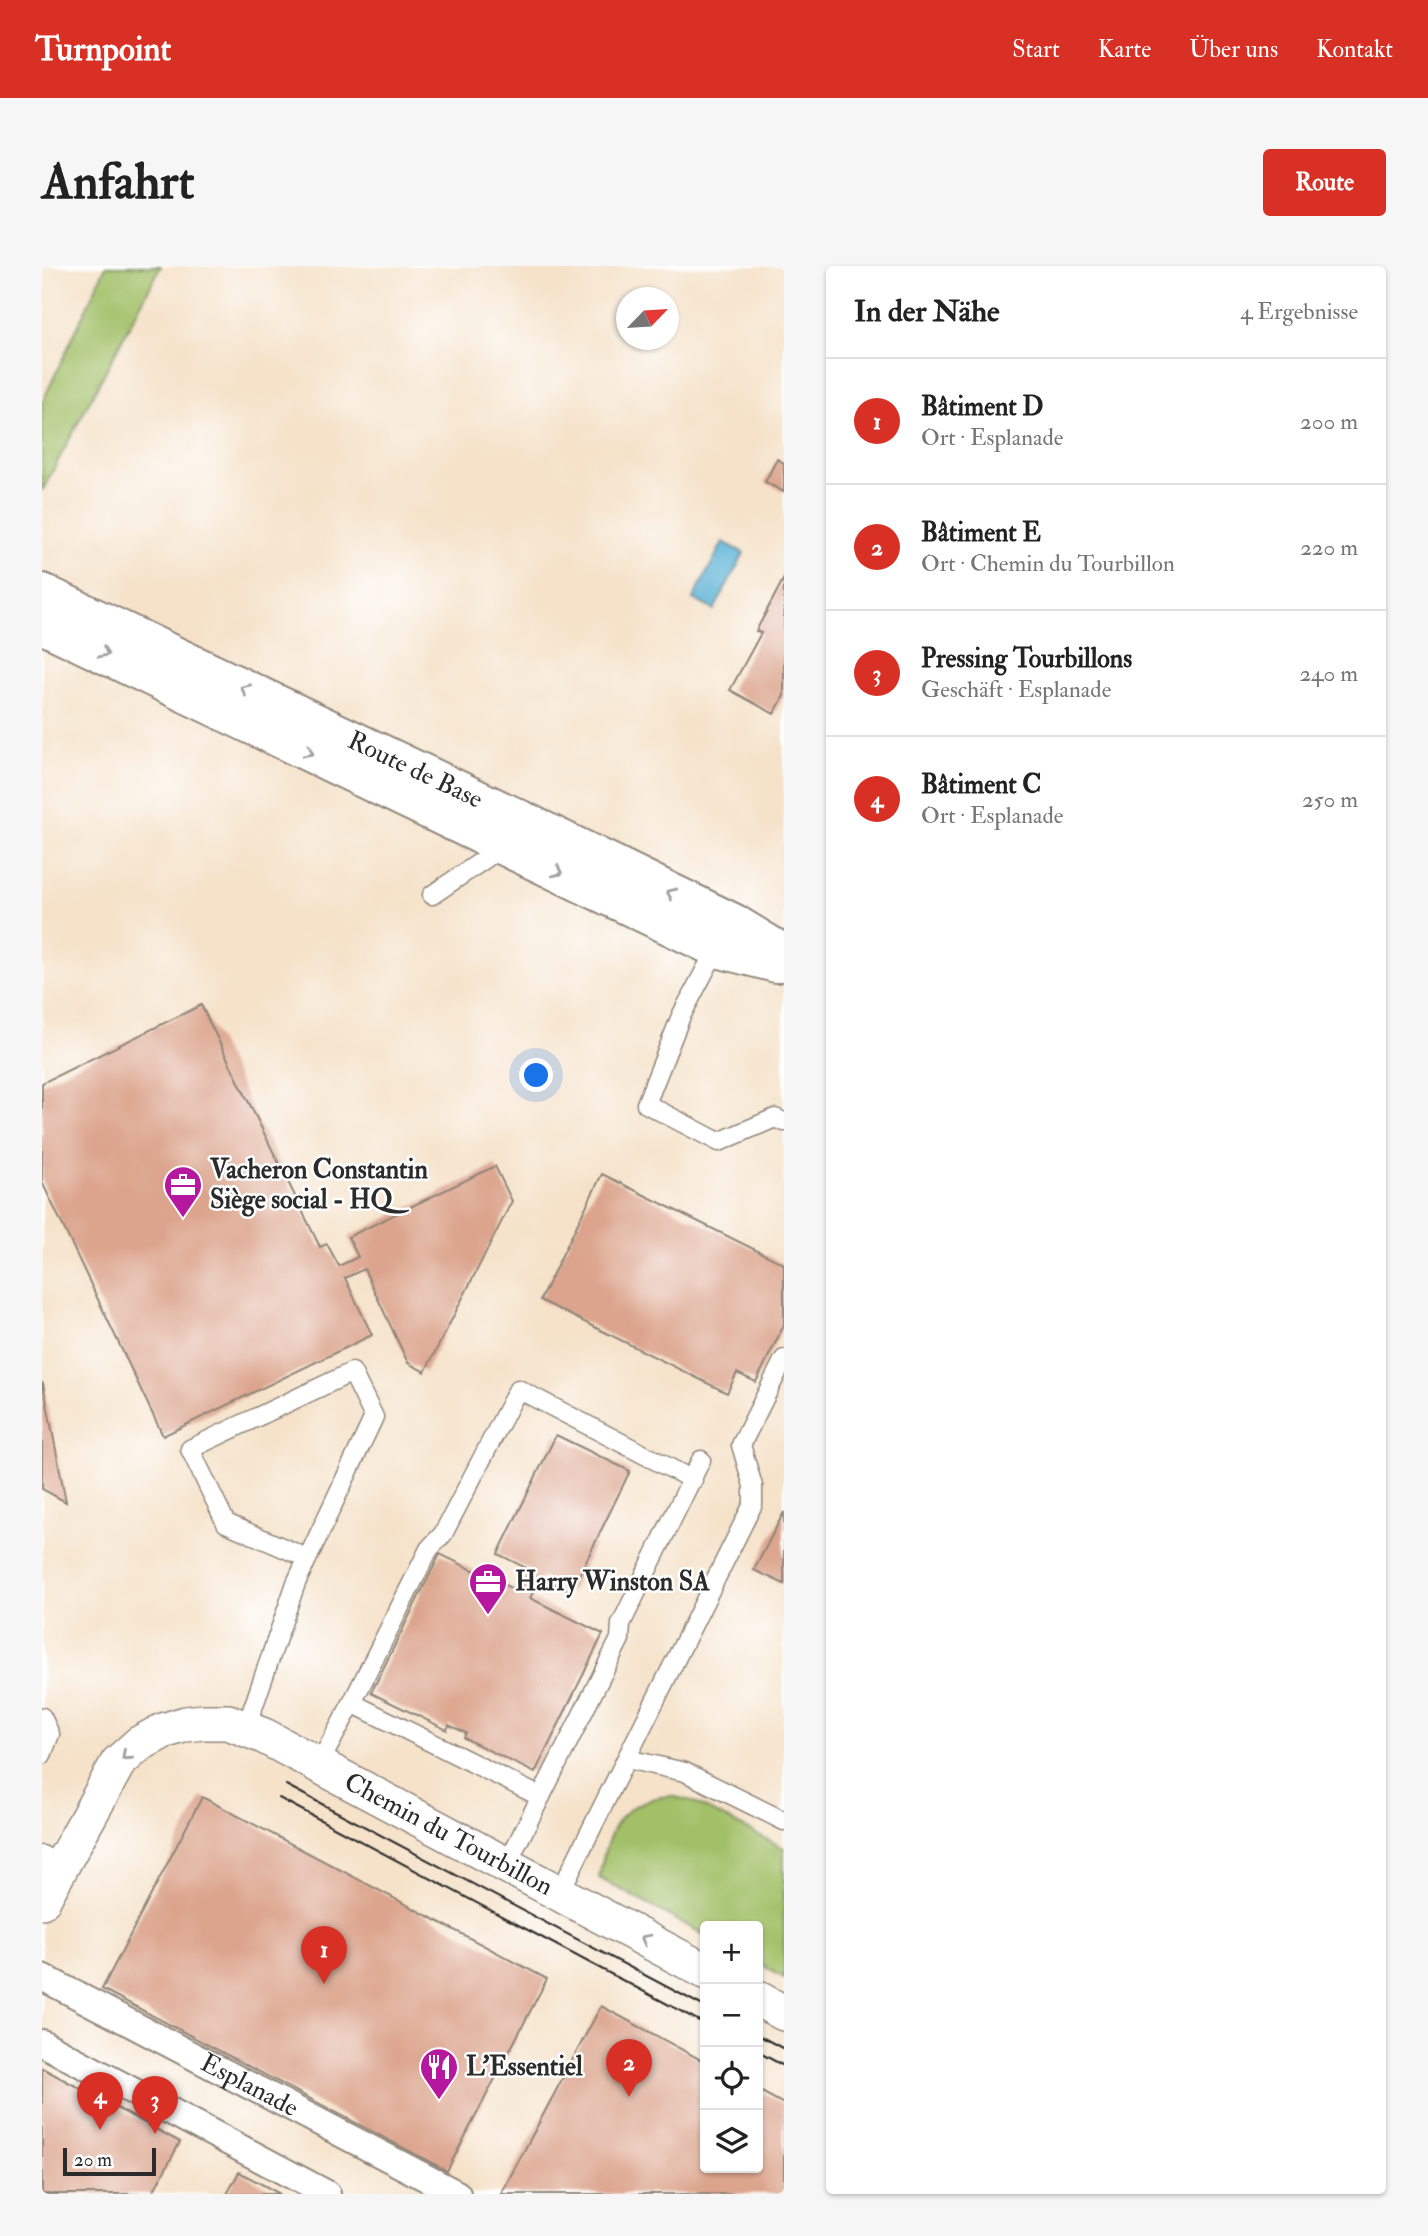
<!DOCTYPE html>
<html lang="de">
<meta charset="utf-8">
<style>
:root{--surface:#fff;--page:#f6f6f6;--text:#222;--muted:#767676;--line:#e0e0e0;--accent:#d93025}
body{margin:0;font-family:"IM FELL Double Pica",serif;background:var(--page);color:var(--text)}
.controls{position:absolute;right:21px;bottom:21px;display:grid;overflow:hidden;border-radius:7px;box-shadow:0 2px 5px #0004}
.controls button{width:63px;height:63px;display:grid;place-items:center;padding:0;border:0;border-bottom:2px solid var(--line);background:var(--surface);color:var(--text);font:35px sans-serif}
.compass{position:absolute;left:574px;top:21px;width:63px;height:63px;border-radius:50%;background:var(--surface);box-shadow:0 2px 5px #0004;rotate:65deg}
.scale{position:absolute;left:21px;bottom:18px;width:93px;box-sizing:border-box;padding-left:7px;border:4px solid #2b2b2b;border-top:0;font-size:19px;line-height:24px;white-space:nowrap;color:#2b2b2b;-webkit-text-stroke:5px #fff;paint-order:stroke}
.you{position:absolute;left:495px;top:810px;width:24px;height:24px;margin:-18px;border:5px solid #fff;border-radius:50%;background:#1a73e8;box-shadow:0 0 0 10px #1a73e833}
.badge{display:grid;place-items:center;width:46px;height:46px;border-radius:50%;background:var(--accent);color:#fff;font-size:23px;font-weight:700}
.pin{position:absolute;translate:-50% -58px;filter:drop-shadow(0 2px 4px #0008)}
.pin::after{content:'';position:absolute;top:37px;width:24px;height:21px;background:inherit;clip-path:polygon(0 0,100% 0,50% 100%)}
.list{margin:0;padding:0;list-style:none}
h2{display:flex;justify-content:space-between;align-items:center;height:91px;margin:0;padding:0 28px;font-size:30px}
h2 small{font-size:23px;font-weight:400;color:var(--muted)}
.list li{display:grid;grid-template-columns:46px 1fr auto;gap:21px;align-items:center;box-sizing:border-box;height:126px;padding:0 28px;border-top:2px solid var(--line)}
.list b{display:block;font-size:26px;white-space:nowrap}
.list p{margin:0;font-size:23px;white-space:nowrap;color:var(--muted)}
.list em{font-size:23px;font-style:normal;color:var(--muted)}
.icon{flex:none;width:38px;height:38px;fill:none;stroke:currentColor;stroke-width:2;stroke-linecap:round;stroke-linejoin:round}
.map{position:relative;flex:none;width:742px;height:1928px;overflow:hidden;border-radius:7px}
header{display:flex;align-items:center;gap:42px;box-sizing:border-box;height:98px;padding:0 35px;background:var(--accent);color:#fff}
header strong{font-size:33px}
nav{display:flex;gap:38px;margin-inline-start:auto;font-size:24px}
.intro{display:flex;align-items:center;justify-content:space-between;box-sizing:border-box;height:168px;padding:0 42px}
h1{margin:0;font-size:49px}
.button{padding:18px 32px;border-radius:7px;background:var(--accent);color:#fff;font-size:24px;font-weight:700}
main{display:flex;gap:42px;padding:0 42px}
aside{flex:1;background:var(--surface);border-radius:7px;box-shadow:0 2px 5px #0004}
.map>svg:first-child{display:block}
.green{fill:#a2c068;stroke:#66764a;stroke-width:2}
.water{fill:#56b0d4;stroke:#406e80;stroke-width:2}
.building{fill:#dca48c}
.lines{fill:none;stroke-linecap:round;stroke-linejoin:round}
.service-casing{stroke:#90867a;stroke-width:21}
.pedestrian-casing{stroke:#90867a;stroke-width:30}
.minor-casing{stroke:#90867a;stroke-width:38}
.tertiary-casing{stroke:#90867a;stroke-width:42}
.service{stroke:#fff;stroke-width:18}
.pedestrian{stroke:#fff;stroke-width:26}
.minor{stroke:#fff;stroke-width:35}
.tertiary{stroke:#fff;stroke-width:38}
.tram{stroke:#2b2b2b;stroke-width:2}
.oneway{stroke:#a0a0a0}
.labels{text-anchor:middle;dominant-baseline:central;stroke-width:5;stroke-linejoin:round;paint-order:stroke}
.street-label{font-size:26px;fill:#2b2b2b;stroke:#fff}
.poi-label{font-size:26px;font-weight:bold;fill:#2b2b2b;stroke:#fff;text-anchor:start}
</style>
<header>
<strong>Turnpoint</strong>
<nav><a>Start</a><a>Karte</a><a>Über uns</a><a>Kontakt</a></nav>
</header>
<div class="intro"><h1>Anfahrt</h1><a class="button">Route</a></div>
<main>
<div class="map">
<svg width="742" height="1928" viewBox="0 0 742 1928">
<rect width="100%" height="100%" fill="#fff"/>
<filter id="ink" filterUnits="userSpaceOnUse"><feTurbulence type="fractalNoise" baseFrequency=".0143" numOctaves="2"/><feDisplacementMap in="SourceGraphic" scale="14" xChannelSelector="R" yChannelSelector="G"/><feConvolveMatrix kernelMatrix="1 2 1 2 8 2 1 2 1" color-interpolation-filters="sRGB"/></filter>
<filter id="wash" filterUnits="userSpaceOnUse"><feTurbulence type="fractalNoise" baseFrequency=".00686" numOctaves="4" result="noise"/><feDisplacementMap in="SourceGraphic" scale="28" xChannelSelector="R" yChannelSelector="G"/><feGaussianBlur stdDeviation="1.57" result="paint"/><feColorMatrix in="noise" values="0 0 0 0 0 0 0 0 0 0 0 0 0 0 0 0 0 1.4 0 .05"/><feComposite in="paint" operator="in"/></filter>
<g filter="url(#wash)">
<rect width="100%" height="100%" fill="#f5e2c9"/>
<path class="green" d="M 64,0 L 119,0 L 0,225 L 0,137 Z
M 629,1530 L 649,1535 L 742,1582 L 742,1712 L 716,1697 L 716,1660 L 663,1660 L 663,1669 L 557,1612 C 566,1565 575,1534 629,1530 Z"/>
<path class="water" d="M 681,276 L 702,287 L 672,344 L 651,333 Z"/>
<g id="blocks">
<path class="building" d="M 735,193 L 742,197 L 742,226 L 723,216 Z
M 742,312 L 742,430 L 732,448 L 688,424 L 719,367 L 714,365 Z
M 159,739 L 278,981 L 285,978 L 297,1000 L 316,991 L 306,971 L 453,900 L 470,935 L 383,1106 L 366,1097 L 322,1003 L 303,1012 L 330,1069 L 121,1170 L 0,916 L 0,817 Z
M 560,908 L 742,998 L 742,1059 L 714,1116 L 695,1107 L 685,1127 L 498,1034 Z
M 0,1117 L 1,1117 L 24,1236 L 0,1223 Z
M 514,1169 L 588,1205 L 529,1326 L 499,1311 L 488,1332 L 561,1368 L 493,1507 L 422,1472 L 424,1467 L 407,1459 L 405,1464 L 329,1427 L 398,1288 L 477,1326 L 488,1304 L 456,1288 Z
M 742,1246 L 742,1318 L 712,1304 Z
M 160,1531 L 505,1713 L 405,1905 L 60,1723 Z
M 559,1740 L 663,1796 L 663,1902 L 716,1902 L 716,1824 L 742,1838 L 742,1928 L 459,1928 Z
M 0,1802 L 138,1876 L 110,1928 L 0,1928 Z
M 197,1906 L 238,1928 L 185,1928 Z"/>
</g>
</g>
<g filter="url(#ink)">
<use href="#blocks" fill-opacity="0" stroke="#90867a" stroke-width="2"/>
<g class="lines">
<defs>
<path id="service" d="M 390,629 L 462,580
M 677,678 L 639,750 L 604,838 L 677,876 L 733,852 L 742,856
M 310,1437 L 499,1531
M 0,1451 L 8,1468 L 0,1489
M 204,1462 L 254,1317 L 332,1151 L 310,1106 L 148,1183 L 184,1257 L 265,1292
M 585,1493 L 643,1506 L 742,1555
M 276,1500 L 310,1437 L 387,1283 L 401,1268 L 476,1123 L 651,1214
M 0,1589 L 20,1599
M 464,1600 L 578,1373 L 579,1358 L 659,1194
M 517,1628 L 711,1238 L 711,1220 L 699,1179 L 742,1093"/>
<g id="pedestrian">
<path id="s1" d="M 0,1711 L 415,1928"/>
<path d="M 0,1777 L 285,1928"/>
</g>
<g id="minor">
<path id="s2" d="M 0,1635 L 76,1497 L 97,1478 L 121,1465 L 144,1458 L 161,1456 L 186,1456 L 222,1470 L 663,1705"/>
<path d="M 716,1733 L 742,1747"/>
</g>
<g id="tertiary">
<path id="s3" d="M 0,327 L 483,556 L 691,657 L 742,688"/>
<path d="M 0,358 L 675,682 L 734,697"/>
</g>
</defs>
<use href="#service" class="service-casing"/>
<use href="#pedestrian" class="pedestrian-casing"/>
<use href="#minor" class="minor-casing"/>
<use href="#tertiary" class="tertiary-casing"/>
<use href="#service" class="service"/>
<use href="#pedestrian" class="pedestrian"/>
<use href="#minor" class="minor"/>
<use href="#tertiary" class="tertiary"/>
<path class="tram" d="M 244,1519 L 663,1741
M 237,1532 L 663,1758
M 716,1769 L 742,1783
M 716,1786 L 742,1800"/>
</g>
<defs><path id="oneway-chevron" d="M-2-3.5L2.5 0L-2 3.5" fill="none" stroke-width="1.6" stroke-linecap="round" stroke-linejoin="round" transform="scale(1.75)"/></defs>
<g class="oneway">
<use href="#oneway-chevron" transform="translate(62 387) rotate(26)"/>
<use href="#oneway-chevron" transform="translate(203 423) rotate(-155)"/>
<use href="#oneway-chevron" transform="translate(267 486) rotate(26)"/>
<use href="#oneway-chevron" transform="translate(516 606) rotate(26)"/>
<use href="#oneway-chevron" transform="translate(629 627) rotate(-154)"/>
<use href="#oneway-chevron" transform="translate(84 1490) rotate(137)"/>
<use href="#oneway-chevron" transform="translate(603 1673) rotate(-152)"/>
</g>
</g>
<defs>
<symbol id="office-pin" viewBox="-11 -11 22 30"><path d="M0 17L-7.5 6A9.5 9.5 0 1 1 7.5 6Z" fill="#b5179e" stroke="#fff"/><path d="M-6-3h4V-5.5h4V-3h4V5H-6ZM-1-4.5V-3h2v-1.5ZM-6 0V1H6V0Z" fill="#fff"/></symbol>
<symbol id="restaurant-pin" viewBox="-11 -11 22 30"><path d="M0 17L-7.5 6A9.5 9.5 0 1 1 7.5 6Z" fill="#b5179e" stroke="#fff"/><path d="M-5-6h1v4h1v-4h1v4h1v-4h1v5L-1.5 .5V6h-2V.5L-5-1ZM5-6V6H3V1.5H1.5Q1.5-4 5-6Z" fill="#fff"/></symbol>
</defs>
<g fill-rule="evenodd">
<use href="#office-pin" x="119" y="897" width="44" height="60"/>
<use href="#office-pin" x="424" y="1294" width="44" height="60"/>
<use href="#restaurant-pin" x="375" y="1779" width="44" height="60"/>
</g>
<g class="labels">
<g class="street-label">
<text stroke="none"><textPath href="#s3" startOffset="413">Route de Base</textPath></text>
<text stroke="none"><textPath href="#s2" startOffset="527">Chemin du Tourbillon</textPath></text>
<text stroke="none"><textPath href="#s1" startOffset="234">Esplanade</textPath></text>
</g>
<g class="poi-label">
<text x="168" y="904">Vacheron Constantin<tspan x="168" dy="30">Siège social - HQ</tspan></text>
<text x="473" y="1316">Harry Winston SA</text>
<text x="424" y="1801">L'Essentiel</text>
</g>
</g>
</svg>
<div class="controls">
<button>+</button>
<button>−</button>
<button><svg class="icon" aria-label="locate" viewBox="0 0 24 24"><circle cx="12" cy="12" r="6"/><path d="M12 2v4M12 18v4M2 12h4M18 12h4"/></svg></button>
<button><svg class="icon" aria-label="layers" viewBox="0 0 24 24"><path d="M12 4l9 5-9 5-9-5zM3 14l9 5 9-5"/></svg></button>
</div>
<svg class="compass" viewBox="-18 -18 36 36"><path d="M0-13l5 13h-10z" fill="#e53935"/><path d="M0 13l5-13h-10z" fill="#767676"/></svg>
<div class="scale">20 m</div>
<div class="you"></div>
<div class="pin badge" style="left:282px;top:1718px">1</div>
<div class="pin badge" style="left:587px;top:1831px">2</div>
<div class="pin badge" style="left:113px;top:1868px">3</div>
<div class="pin badge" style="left:58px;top:1864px">4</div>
</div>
<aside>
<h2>In der Nähe<small>4 Ergebnisse</small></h2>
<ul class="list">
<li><span class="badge">1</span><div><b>Bâtiment D</b><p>Ort · Esplanade</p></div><em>200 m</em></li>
<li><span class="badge">2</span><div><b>Bâtiment E</b><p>Ort · Chemin du Tourbillon</p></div><em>220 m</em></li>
<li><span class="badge">3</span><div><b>Pressing Tourbillons</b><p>Geschäft · Esplanade</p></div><em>240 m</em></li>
<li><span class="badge">4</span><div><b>Bâtiment C</b><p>Ort · Esplanade</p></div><em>250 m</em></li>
</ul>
</aside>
</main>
